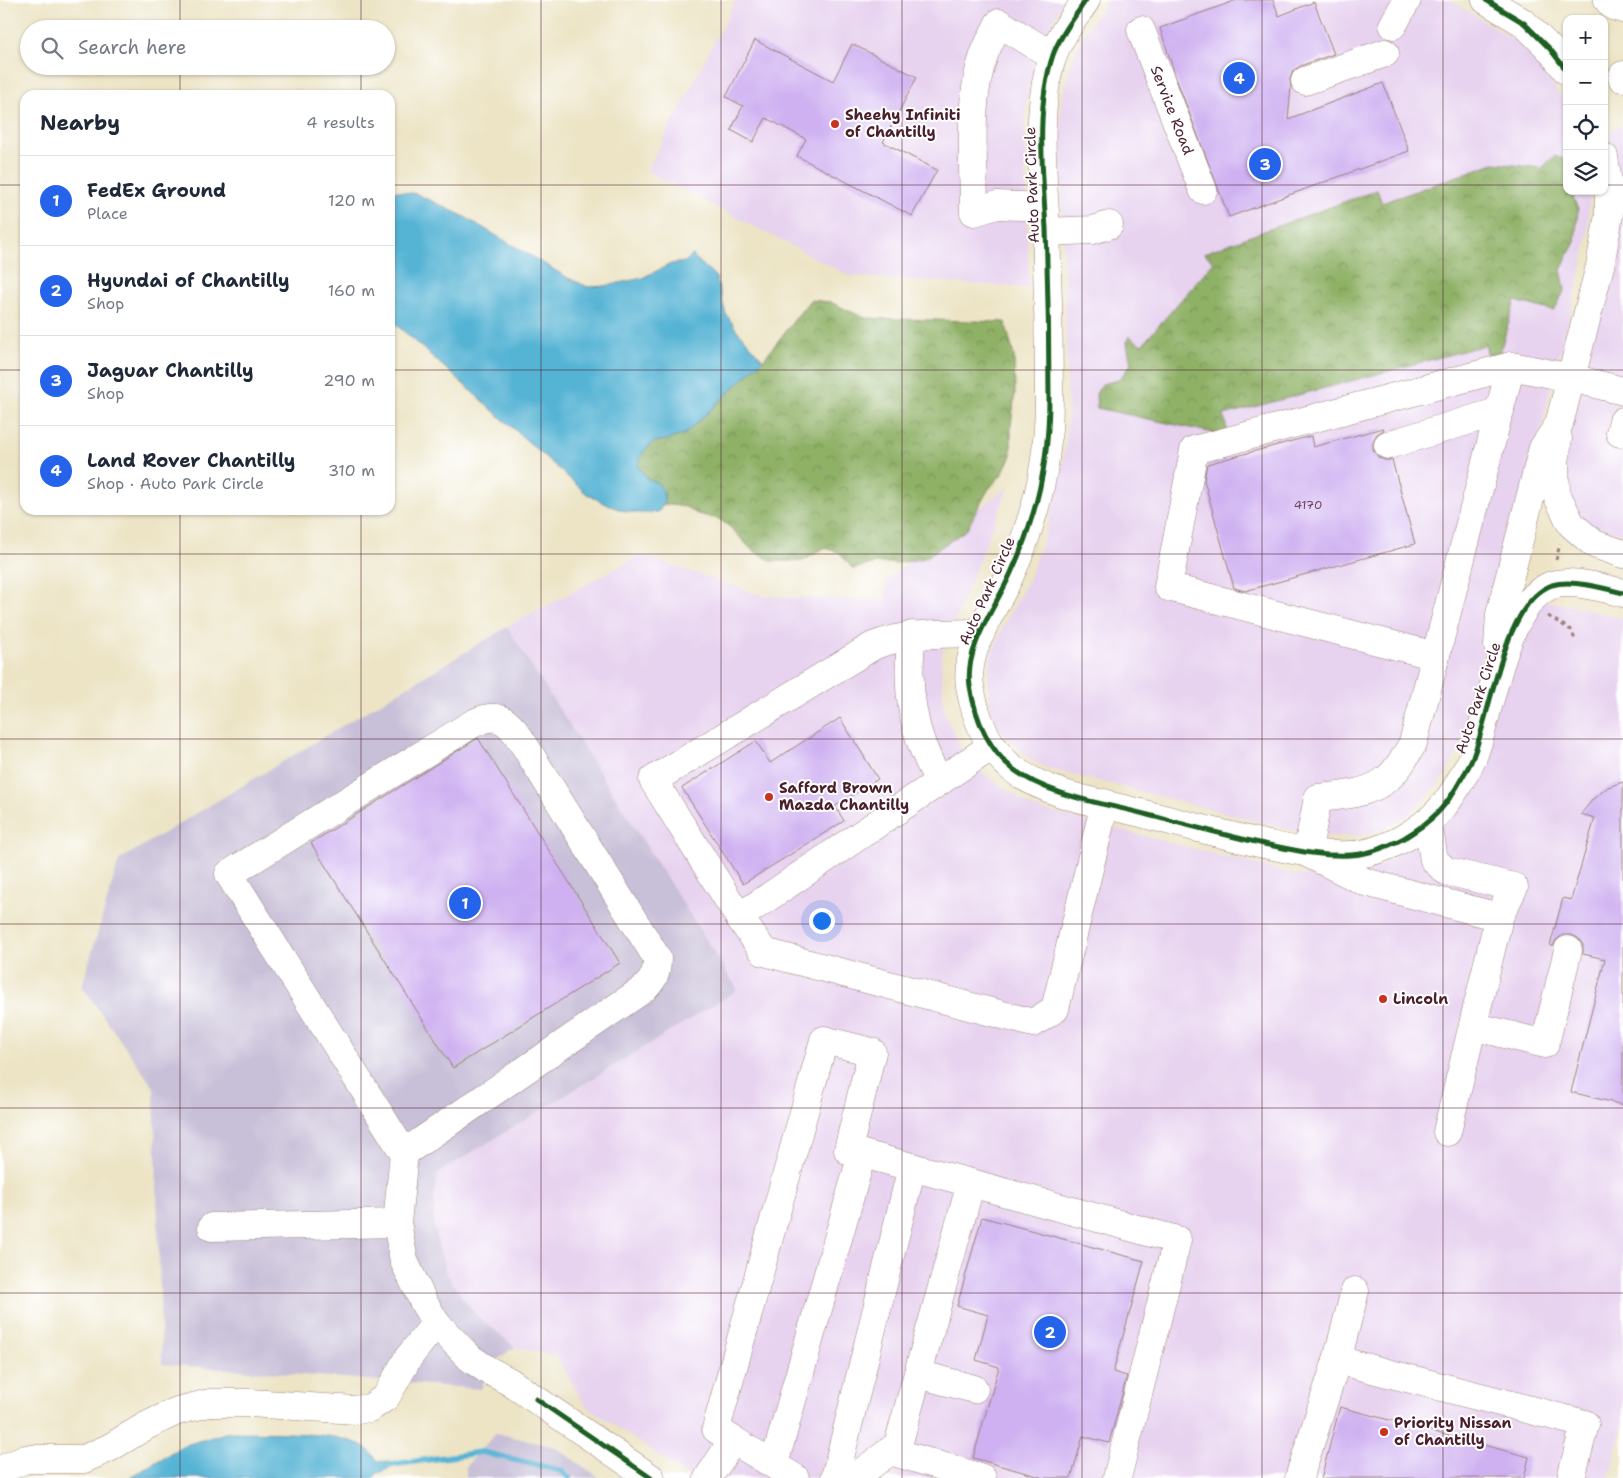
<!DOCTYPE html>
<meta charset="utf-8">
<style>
:root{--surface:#fff;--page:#f6f6f7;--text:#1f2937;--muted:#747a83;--line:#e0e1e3;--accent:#2563eb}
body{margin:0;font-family:"Shantell Sans",sans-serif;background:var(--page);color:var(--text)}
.controls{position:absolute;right:15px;top:15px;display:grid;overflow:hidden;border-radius:10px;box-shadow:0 1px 4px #0004}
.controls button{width:45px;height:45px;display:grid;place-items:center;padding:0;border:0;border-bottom:1px solid var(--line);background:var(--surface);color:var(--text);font:25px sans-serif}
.you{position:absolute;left:821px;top:920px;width:18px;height:18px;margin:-12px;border:4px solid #fff;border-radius:50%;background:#1a73e8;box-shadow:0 0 0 8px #1a73e833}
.badge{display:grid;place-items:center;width:32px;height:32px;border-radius:50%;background:var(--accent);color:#fff;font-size:16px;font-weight:700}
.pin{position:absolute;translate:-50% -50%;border:2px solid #fff;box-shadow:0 1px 5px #0006}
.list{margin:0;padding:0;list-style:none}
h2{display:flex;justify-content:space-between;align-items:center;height:65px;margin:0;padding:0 20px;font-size:21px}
h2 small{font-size:16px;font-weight:400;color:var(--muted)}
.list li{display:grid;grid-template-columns:32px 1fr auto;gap:15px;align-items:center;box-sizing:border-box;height:90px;padding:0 20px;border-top:1px solid var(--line)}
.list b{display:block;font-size:19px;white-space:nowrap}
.list p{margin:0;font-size:16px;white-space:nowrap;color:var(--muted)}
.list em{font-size:16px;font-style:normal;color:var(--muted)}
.icon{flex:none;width:28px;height:28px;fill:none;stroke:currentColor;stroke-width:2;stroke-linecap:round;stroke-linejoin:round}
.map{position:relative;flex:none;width:1623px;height:1478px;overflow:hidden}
.search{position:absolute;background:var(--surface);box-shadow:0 1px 4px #0004;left:20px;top:20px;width:375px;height:55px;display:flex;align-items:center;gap:12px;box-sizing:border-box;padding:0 18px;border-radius:28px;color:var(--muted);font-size:19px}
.panel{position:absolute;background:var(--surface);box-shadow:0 1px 4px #0004;left:20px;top:90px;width:375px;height:425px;border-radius:15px}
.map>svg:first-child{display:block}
.built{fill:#e7d2ef}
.industrial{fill:#c8bfd8}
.forest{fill:url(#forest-crowns);stroke:#6c6848}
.water{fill:#55b3d4;stroke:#506980}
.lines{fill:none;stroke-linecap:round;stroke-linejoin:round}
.stream{stroke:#55b3d4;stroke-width:6}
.building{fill:#cfb1f1}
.minor-casing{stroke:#9b8278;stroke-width:29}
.path{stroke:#9b8278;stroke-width:3;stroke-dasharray:4 4;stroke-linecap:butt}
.minor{stroke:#fff;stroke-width:28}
.cycleway-casing{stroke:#fff;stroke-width:8}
.cycleway{stroke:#1b5e20;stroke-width:5}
.grid{fill:none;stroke:#4a1f2b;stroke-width:1;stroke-opacity:0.55}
.poi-dot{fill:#c8321e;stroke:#fff;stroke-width:2}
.labels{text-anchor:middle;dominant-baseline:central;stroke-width:4;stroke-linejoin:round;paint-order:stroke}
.number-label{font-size:12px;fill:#6b445c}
.street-label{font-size:15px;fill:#4a1f2b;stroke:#fff}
.poi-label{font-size:15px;font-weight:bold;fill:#4a1f2b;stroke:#fff;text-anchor:start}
</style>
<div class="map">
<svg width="1623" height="1478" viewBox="0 0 1623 1478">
<defs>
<pattern id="forest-crowns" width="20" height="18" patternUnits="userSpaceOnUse" patternTransform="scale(1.25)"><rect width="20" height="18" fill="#8fb166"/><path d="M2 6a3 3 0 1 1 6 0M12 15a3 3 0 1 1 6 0" fill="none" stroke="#778f54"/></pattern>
</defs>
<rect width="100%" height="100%" fill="#fff"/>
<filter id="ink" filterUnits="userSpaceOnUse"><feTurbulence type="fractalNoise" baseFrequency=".02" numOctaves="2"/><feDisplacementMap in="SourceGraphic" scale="10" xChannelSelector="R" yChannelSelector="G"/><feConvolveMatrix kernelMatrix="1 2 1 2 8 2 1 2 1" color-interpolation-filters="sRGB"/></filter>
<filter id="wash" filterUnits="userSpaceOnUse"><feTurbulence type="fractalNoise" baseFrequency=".0096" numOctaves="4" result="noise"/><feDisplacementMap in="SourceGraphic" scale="20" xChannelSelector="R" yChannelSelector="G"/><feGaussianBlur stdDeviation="1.12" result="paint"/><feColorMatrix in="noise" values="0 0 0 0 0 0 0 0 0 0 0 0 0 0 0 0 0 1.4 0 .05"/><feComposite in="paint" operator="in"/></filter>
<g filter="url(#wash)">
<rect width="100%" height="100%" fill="#ece4c5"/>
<path class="built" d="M 736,0 L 1064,0 L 1044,38 L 1028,88 L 1025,131 L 1029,288 L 850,276 L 647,171 Z
M 1108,0 L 1450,0 L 1517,42 L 1541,67 L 1567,106 L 1567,191 L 1590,191 L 1587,239 L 1580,275 L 1459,751 L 1442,780 L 1411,813 L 1395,823 L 1370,833 L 1356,836 L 1317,836 L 1047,768 L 1030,759 L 1000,730 L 991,709 L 988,677 L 990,656 L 1008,617 L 1027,583 L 1047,529 L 1061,476 L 1065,451 L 1068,407 L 1060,130 L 1061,101 L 1069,70 L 1074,55 L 1086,30 Z
M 1623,126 L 1623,534 L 1574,521 L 1557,484 L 1618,239 L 1611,129 Z
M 1009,486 L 941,656 L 944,711 L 967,761 L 1031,807 L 1300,876 L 1381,865 L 1447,819 L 1520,622 L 1544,600 L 1623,618 L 1623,1423 L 1609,1478 L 691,1478 L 585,1405 L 556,1356 L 515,1347 L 477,1316 L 461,1296 L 447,1274 L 439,1249 L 434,1224 L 434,1198 L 438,1173 L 736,991 L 735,987 L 507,627 L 641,555 L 764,596 L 885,601 L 886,580 Z"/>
<path class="industrial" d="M 507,627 L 736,987 L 736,991 L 438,1173 L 434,1198 L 434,1224 L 439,1249 L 447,1274 L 461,1296 L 477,1316 L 515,1347 L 492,1363 L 481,1389 L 162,1364 L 154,1088 L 82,986 L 119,860 Z
M 496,1433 L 555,1447 L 600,1478 L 466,1478 L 466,1466 Z"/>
<path class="forest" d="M 1554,156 L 1567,160 L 1567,191 L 1573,191 L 1572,194 L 1578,210 L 1575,242 L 1561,269 L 1565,289 L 1554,311 L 1515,301 L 1499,355 L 1489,360 L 1485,345 L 1224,415 L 1227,431 L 1223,435 L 1097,408 L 1096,394 L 1102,384 L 1119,380 L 1131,364 L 1127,343 L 1129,336 L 1142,345 L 1214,262 L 1204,253 L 1377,190 L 1382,203 L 1494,163 L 1542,168 Z
M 810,300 L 830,302 L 865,318 L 1005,322 L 1014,356 L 1015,393 L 1011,426 L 1011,455 L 1002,474 L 988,490 L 966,530 L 925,558 L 898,563 L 876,563 L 853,569 L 839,552 L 824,548 L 803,561 L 771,561 L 751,549 L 730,527 L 719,519 L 697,514 L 686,507 L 664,504 L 664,493 L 648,479 L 638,466 L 643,452 L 654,442 L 667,440 L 685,434 L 763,360 Z"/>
<path class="water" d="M 396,191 L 417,194 L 463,216 L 568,278 L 588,287 L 605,286 L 642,278 L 671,264 L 685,262 L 692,255 L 716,277 L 726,314 L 736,329 L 763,360 L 685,434 L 667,440 L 654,442 L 643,452 L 638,466 L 648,479 L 658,483 L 664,493 L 664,504 L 658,512 C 628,516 613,508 587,494 L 390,319 L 390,193 Z
M 229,1432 C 264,1433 336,1430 365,1447 C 370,1451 374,1457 379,1461 L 391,1462 L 388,1469 L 376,1474 L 374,1478 L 130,1478 L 182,1446 Z"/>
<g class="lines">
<path class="stream" d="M 390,1465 L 482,1452 L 562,1471 L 569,1478"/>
</g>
<g id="blocks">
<path class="building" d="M 1237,0 L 1273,0 L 1279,16 L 1314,2 L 1334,54 L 1300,66 L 1293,71 L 1290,79 L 1291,87 L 1288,119 L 1383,83 L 1409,151 L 1229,217 L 1176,78 L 1160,28 Z
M 755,40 L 833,81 L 852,44 L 917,77 L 883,142 L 937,170 L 912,216 L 797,156 L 806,139 L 766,118 L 753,142 L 731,130 L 743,106 L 726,97 Z
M 1383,428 L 1384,430 L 1377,434 L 1373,441 L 1373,449 L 1378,457 L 1384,460 L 1392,460 L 1415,544 L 1245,591 L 1234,588 L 1204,480 L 1207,464 L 1311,436 L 1313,447 Z
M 840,718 L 878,779 L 835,806 L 844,821 L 743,884 L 682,788 L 756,741 L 770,763 Z
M 478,738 L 620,963 L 453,1068 L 311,843 Z
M 1623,782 L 1623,1105 L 1571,1092 L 1605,959 L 1583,954 L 1583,945 L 1578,938 L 1572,935 L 1563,935 L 1556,940 L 1553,946 L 1550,946 L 1563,898 L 1571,900 L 1595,818 L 1581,814 L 1593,799 L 1608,787 Z
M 982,1217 L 1144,1261 L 1113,1372 L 1127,1376 L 1109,1443 L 1083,1436 L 1071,1478 L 1044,1478 L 973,1458 L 999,1367 L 976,1360 L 988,1315 L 957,1306 Z
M 1340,1407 L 1529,1457 L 1524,1478 L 1321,1478 Z"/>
</g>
</g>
<g filter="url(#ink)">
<use href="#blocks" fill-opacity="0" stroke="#9b8278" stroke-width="1"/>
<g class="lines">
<defs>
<g id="minor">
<path d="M 1086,0 C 1075,17 1060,35 1053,55 C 1035,108 1043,174 1046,229 C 1048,285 1049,341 1049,397 C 1049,440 1044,482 1030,523 C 1025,540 1018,558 1010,575 C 995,608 964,648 970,686 C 975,717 987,748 1013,769 C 1050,797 1104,803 1148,815 C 1187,825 1225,835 1264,844 C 1293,850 1322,857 1351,855 C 1368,854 1389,846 1404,838 C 1434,820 1447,806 1463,776 C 1467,769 1472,762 1474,754 C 1491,711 1504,602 1552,585 C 1571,579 1604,588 1623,593"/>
<path d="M 1486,0 L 1524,23 L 1550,49 L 1567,71"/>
<path d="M 1608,0 L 1613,6 L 1623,9"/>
<path d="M 1393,25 L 1407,0"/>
<path id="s1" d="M 1141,30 L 1203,190"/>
<path d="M 1622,78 L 1623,75"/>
<path d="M 1305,81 L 1385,53"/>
<path d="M 1044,207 L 997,205 L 974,212 C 974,163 967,101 984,55 C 988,44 994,33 999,23 L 1053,56"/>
<path d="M 1046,232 L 1093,230 L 1109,225"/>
<path d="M 1623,421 L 1620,433 L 1623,433"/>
<path d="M 1558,438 L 1555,463 L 1556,493 L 1571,524 L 1594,544 L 1623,554"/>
<path d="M 1388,445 L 1500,411"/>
<path d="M 981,633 C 944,634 908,632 873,646 L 653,780 L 739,917 L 992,746"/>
<path d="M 912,635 C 905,685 912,738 940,781"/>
<path d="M 1498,646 L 1500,614 L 1543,448 L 1559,424 L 1600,266 L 1609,215 L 1609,189 L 1604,157"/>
<path d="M 1436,656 L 1168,587 L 1194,450 L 1511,366"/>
<path d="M 1428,822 L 1434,860 L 1446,871 L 1514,887 L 1499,917 L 1447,1132"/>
<path d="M 739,917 L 764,952 L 1033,1023 L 1055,1009 L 1105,803"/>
<path d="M 1499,917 L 1365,882 L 1307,853 L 1318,798 C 1341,796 1370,794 1388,778 C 1399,769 1406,755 1413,743 L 1511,366 L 1572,378 L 1623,391"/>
<path d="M 1473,1026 L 1545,1044 L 1568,950"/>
<path d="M 404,1153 L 645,988 C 655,978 657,971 657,958 L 521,740 C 507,719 497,711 472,724 L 229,874 L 404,1153 L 397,1223 L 404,1261 L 424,1303 L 436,1323 L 470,1358 L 486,1369 L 510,1382 L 651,1478"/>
<path d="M 212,1227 L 397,1223"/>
<path d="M 1337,1360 L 1355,1291"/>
<path d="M 918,1374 L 974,1389"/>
<path d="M 733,1440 L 716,1429 L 824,1040 L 872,1052 L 848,1150 L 971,1183"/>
<path d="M 890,1451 L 982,1478"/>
<path d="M 774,1464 L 862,1154"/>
<path d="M 0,1470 L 26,1459 L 84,1459 L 109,1448 L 146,1426 L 177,1411 L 209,1403 L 250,1403 L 355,1410 L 370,1408 L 386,1397 L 408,1358 L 436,1323"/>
<path d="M 708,1478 L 733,1440 L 795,1478"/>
<path d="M 835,1478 L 912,1167"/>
<path d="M 854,1478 L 898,1445 L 971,1183 L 1177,1240 L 1117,1478"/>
<path d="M 1299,1478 L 1337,1360 L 1585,1424 L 1571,1478"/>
</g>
</defs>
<use href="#minor" class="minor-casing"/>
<path class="path" d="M 1556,560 L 1560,544
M 1548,616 L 1571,630 L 1576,642"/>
<use href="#minor" class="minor"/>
<defs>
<path id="cycleway" d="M 1086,0 C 1075,17 1060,35 1053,55 C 1035,108 1043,174 1046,229 C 1048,285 1049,341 1049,397 C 1049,440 1044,482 1030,523 C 1025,540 1018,558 1010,575 C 995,608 964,648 970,686 C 975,717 987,748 1013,769 C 1050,797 1104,803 1148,815 C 1187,825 1225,835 1264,844 C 1293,850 1322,857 1351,855 C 1368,854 1389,846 1404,838 C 1434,820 1447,806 1463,776 C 1467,769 1472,762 1474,754 C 1491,711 1504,602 1552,585 C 1571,579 1604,588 1623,593
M 1486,0 L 1524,23 L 1550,49 L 1567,71
M 536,1399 L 651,1478"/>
</defs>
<use href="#cycleway" class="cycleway-casing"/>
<use href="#cycleway" class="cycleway"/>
</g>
</g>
<path class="grid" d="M 180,0 L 180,29M 361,0 L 361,29M 541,0 L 541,1478M 721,0 L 721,1478M 902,0 L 902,1478M 1082,0 L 1082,1478M 1262,0 L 1262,1478M 1443,0 L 1443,1478M 180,66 L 180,95M 361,66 L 361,95M 0,185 L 25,185M 390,185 L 1567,185M 1604,185 L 1623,185M 0,370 L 25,370M 390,370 L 1623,370M 180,510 L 180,1478M 361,510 L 361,1478M 0,554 L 1623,554M 0,739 L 1623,739M 0,924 L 1623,924M 0,1108 L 1623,1108M 0,1293 L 1623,1293"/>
<g class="poi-dot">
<circle cx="835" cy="124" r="5"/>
<circle cx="769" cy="797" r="5"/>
<circle cx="1383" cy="999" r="5"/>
<circle cx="1384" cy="1432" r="5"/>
</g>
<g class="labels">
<g class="number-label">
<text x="1308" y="505">4170</text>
</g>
<g class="street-label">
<text stroke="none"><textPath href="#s1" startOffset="86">Service Road</textPath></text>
<text transform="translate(1032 185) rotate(-92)">Auto Park Circle</text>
<text transform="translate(987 591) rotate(-66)">Auto Park Circle</text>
<text transform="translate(1478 698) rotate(-72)">Auto Park Circle</text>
</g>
<g class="poi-label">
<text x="845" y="115">Sheehy Infiniti<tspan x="845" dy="17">of Chantilly</tspan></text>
<text x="779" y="788">Safford Brown<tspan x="779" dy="17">Mazda Chantilly</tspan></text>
<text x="1393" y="999">Lincoln</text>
<text x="1394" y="1423">Priority Nissan<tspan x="1394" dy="17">of Chantilly</tspan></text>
</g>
</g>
</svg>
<div class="controls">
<button>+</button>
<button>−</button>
<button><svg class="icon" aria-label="locate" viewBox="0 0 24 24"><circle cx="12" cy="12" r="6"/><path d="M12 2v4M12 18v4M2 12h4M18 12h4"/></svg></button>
<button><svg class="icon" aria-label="layers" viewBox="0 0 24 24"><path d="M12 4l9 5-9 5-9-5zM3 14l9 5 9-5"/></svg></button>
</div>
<div class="you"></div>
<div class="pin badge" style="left:465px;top:903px">1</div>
<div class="pin badge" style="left:1050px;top:1332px">2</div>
<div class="pin badge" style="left:1265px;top:164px">3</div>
<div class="pin badge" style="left:1239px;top:78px">4</div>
<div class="search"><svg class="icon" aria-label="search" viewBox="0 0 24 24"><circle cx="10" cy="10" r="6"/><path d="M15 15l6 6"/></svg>Search here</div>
<section class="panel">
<h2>Nearby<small>4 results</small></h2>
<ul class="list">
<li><span class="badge">1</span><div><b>FedEx Ground</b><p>Place</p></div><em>120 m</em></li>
<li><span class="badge">2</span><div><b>Hyundai of Chantilly</b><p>Shop</p></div><em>160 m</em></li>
<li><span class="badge">3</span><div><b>Jaguar Chantilly</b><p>Shop</p></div><em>290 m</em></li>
<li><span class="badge">4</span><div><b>Land Rover Chantilly</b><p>Shop · Auto Park Circle</p></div><em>310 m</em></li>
</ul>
</section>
</div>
